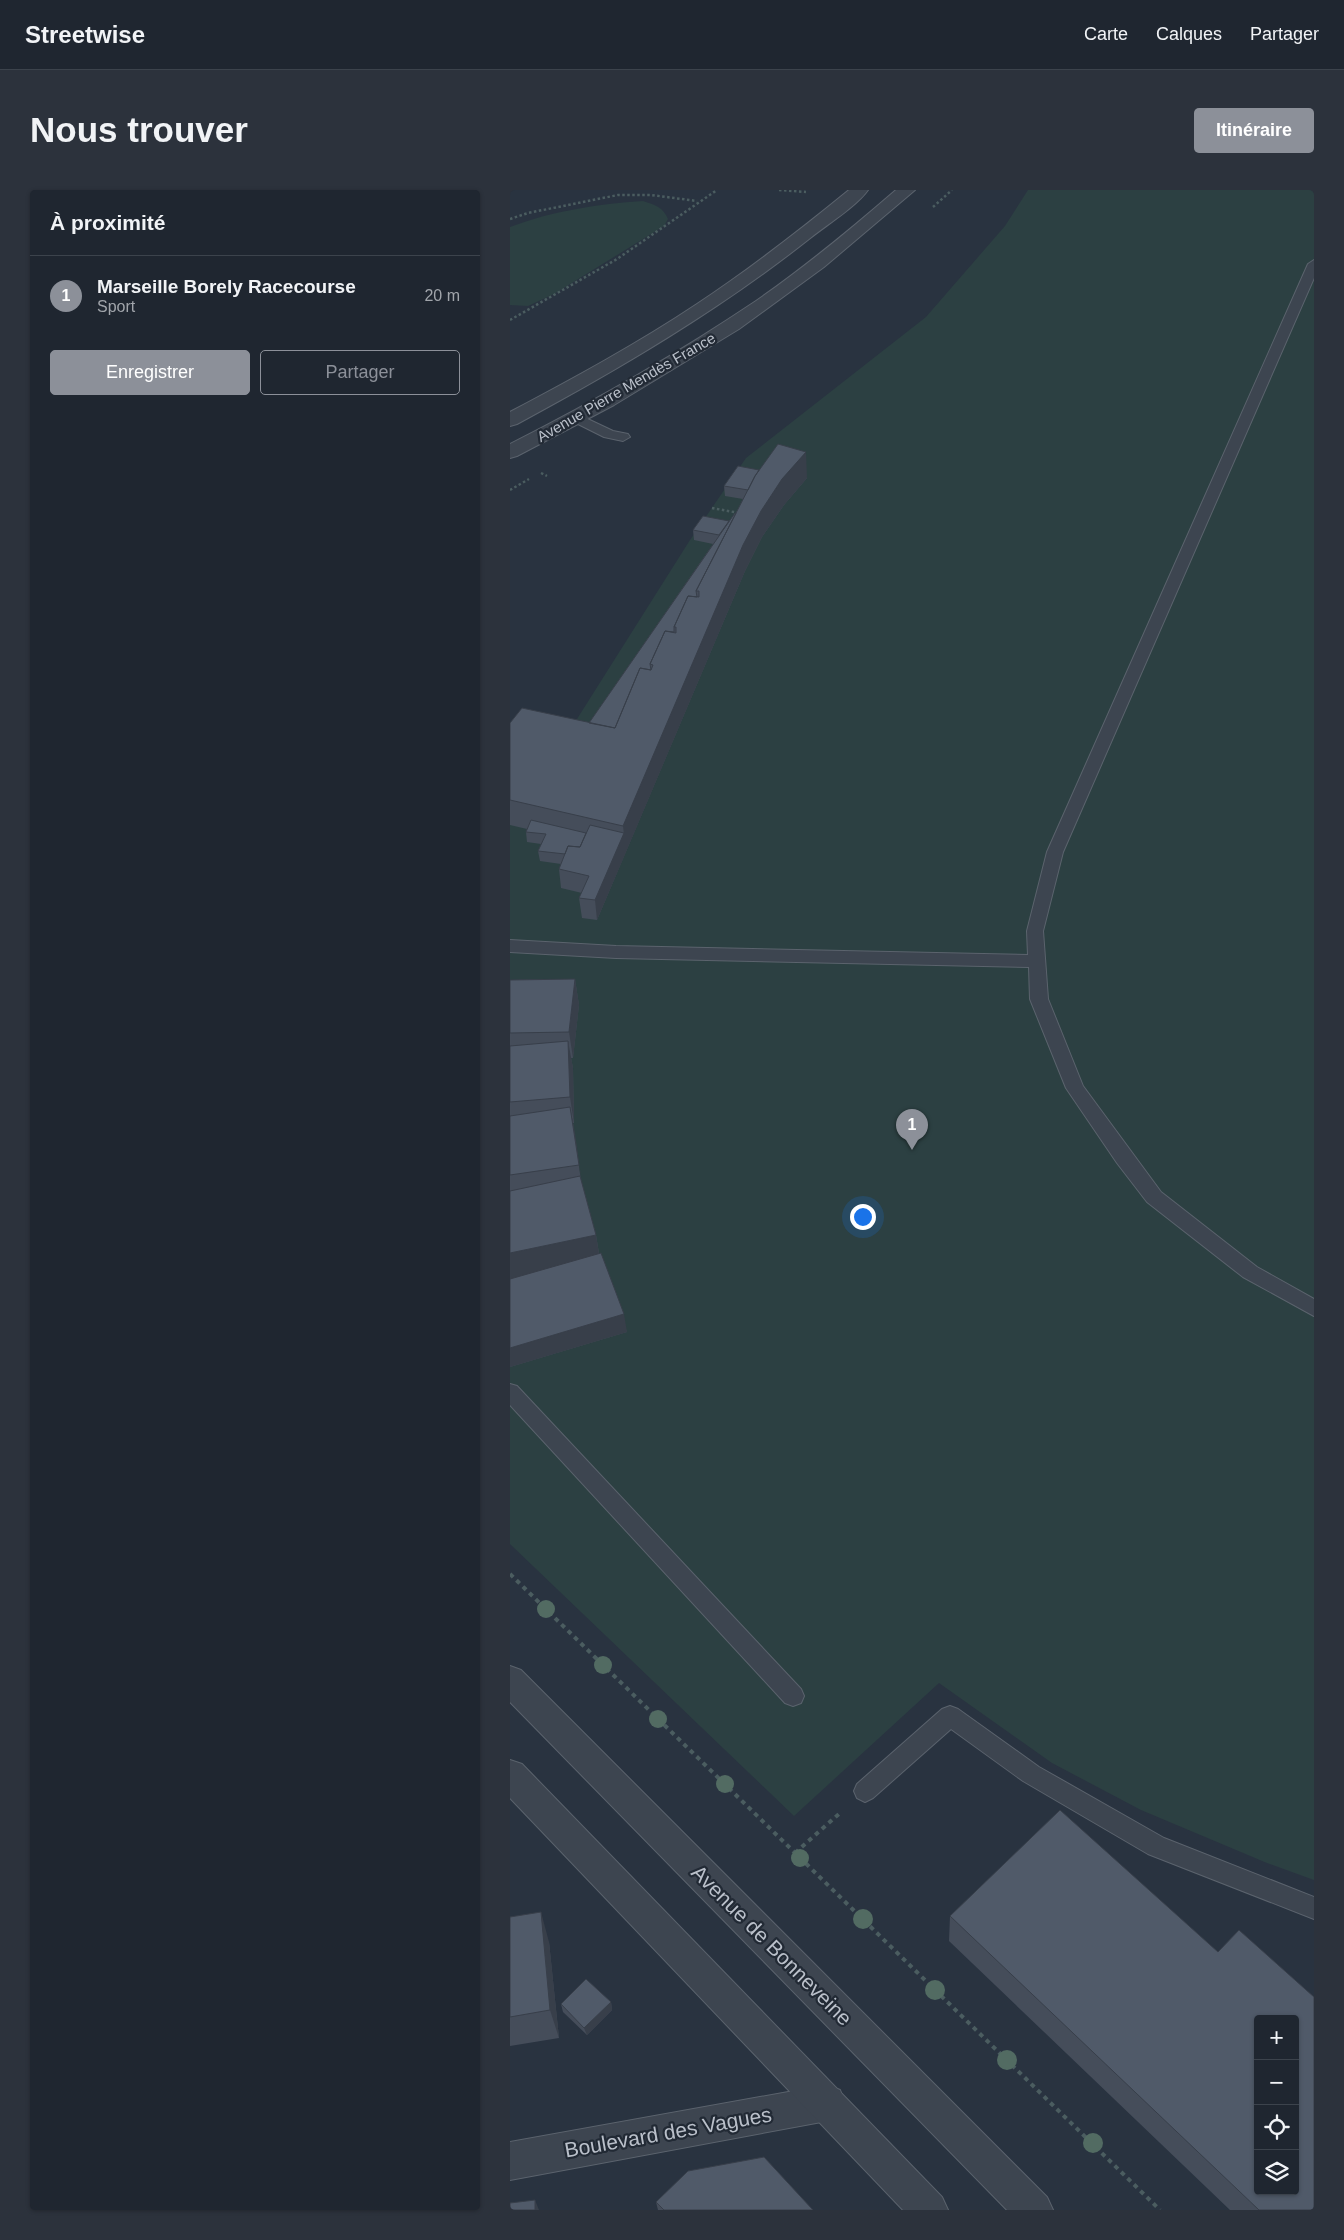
<!DOCTYPE html>
<html lang="fr">
<meta charset="utf-8">
<style>
:root{--surface:#1f2630;--page:#2c323c;--text:#f1f3f6;--muted:#a1a5ab;--line:#3c434c;--accent:#8c9099}
body{margin:0;font-family:Helvetica,sans-serif;background:var(--page);color:var(--text)}
.controls{position:absolute;right:15px;bottom:15px;display:grid;overflow:hidden;border-radius:5px;box-shadow:0 1px 4px #0004}
.controls button{width:45px;height:45px;display:grid;place-items:center;padding:0;border:0;border-bottom:1px solid var(--line);background:var(--surface);color:var(--text);font:25px sans-serif}
.you{position:absolute;left:352px;top:1026px;width:18px;height:18px;margin:-12px;border:4px solid #fff;border-radius:50%;background:#1a73e8;box-shadow:0 0 0 8px #1a73e833}
.badge{display:grid;place-items:center;width:32px;height:32px;border-radius:50%;background:var(--accent);color:#fff;font-size:16px;font-weight:700}
.pin{position:absolute;translate:-50% -41px;filter:drop-shadow(0 1px 2px #0008)}
.pin::after{content:'';position:absolute;top:26px;width:18px;height:15px;background:inherit;clip-path:polygon(0 0,100% 0,50% 100%)}
.list{margin:0;padding:0;list-style:none}
h2{display:flex;justify-content:space-between;align-items:center;height:65px;margin:0;padding:0 20px;font-size:21px}
h2 small{font-size:16px;font-weight:400;color:var(--muted)}
.list li{display:grid;grid-template-columns:32px 1fr auto;gap:15px;align-items:center;box-sizing:border-box;height:80px;padding:0 20px;border-top:1px solid var(--line)}
.list b{display:block;font-size:19px;white-space:nowrap}
.list p{margin:0;font-size:16px;white-space:nowrap;color:var(--muted)}
.list em{font-size:16px;font-style:normal;color:var(--muted)}
.actions{display:flex;gap:10px;padding:15px 20px}
.actions a{flex:1;padding:11px 0;border:1px solid var(--accent);border-radius:5px;text-align:center;font-size:18px;color:var(--accent)}
.actions .main{background:var(--accent);color:#fff}
.icon{flex:none;width:28px;height:28px;fill:none;stroke:currentColor;stroke-width:2;stroke-linecap:round;stroke-linejoin:round}
.map{position:relative;flex:none;width:804px;height:2020px;overflow:hidden;border-radius:5px}
header{display:flex;align-items:center;gap:30px;box-sizing:border-box;height:70px;padding:0 25px;background:var(--surface);border-bottom:1px solid var(--line)}
header strong{font-size:24px}
nav{display:flex;gap:28px;margin-inline-start:auto;font-size:18px}
.intro{display:flex;align-items:center;justify-content:space-between;box-sizing:border-box;height:120px;padding:0 30px}
h1{margin:0;font-size:35px}
.button{padding:12px 22px;border-radius:5px;background:var(--accent);color:#fff;font-size:18px;font-weight:700}
main{display:flex;gap:30px;padding:0 30px}
aside{flex:1;background:var(--surface);border-radius:5px;box-shadow:0 1px 4px #0004}
.map>svg:first-child{display:block}
.green{fill:#2c4042}
.lines{fill:none;stroke-linecap:round;stroke-linejoin:round}
.service-casing{stroke:#5b636d;stroke-width:2}
.minor-casing{stroke:#5b636d;stroke-width:2}
.tertiary-casing{stroke:#5b636d;stroke-width:2}
.path-far1{stroke:#4b5d60;stroke-width:2.5;stroke-dasharray:2.5 2.5;stroke-linecap:butt}
.path{stroke:#4b5d60;stroke-width:4;stroke-dasharray:4.5 4.5;stroke-linecap:butt}
.service{fill:#3d4550;fill-rule:evenodd}
.minor{fill:#3d4550;fill-rule:evenodd}
.tertiary{fill:#3d4550;fill-rule:evenodd}
.tree{fill:#526b62}
.wall{fill:#454d5a}
.shaded-wall{fill:#383f4a}
.building{fill:#505a69;stroke:#383f4a;fill-rule:evenodd}
.labels{text-anchor:middle;dominant-baseline:central;stroke-width:4.5;stroke-linejoin:round;paint-order:stroke}
.far-street-label{font-size:15px;fill:#bac0ca;stroke:#222a35}
.near-street-label{font-size:21px;fill:#bac0ca;stroke:#222a35}
</style>
<header>
<strong>Streetwise</strong>
<nav><a>Carte</a><a>Calques</a><a>Partager</a></nav>
</header>
<div class="intro"><h1>Nous trouver</h1><a class="button">Itinéraire</a></div>
<main>
<aside>
<h2>À proximité<small></small></h2>
<ul class="list">
<li><span class="badge">1</span><div><b>Marseille Borely Racecourse</b><p>Sport</p></div><em>20 m</em></li>
</ul>
<div class="actions"><a class="main">Enregistrer</a><a>Partager</a></div>
</aside>
<div class="map">
<svg width="804" height="2020" viewBox="0 0 804 2020">
<rect width="100%" height="100%" fill="#293340"/>
<path class="green" d="M 518,0 L 804,0 L 804,1690 L 757,1673 L 631,1620 L 542,1573 L 429,1493 L 284,1626 L 0,1354 L 0,565 L 55,548 L 180,350 L 236,268 L 416,127 L 495,36 Z
M 133,11 C 145,15 153,17 158,29 L 154,36 L 44,104 L 18,116 L 0,115 L 0,37 C 42,21 88,14 133,11 Z"/>
<g class="lines">
<defs>
<path id="service" d="M 804,70 L 804,88 L 553,662 L 533,741 L 538,809 L 573,896 L 651,1002 L 747,1077 L 804,1109 L 804,1126 L 733,1087 L 637,1012 L 607,973 L 556,898 L 520,809 L 519,777 L 106,768 L 0,762 L 0,750 L 106,756 L 518,765 L 517,741 L 537,662 L 798,74 Z
M 67,224 L 103,241 L 118,244 L 120,247 L 113,251 L 94,247 L 62,231 L 60,228 Z
M 0,1194 L 7,1196 L 291,1499 L 294,1506 L 291,1513 L 283,1516 L 275,1513 L 0,1215 Z
M 440,1516 L 448,1519 L 529,1577 L 654,1648 L 804,1707 L 804,1729 L 638,1664 L 513,1591 L 441,1539 L 363,1608 L 355,1612 L 347,1608 L 344,1601 L 347,1594 L 432,1519 Z"/>
<path id="minor" d="M 317,1895 L 330,1900 L 335,1913 L 330,1926 L 317,1931 L 0,1990 L 0,1952 Z"/>
<path id="tertiary" d="M 339,0 L 358,0 C 347,16 315,36 299,49 C 208,121 109,179 7,234 L 0,236 L 0,222 C 64,188 127,154 187,114 C 240,79 290,40 339,0 Z
M 386,0 L 405,0 L 314,77 L 229,139 L 104,215 L 7,266 L 0,268 L 0,254 C 85,211 167,164 246,111 C 295,77 341,39 386,0 Z
M 0,1476 L 11,1480 L 537,2007 L 543,2020 L 497,2020 L 0,1512 Z
M 0,1570 L 12,1574 L 432,2007 L 438,2020 L 393,2020 L 0,1608 Z"/>
</defs>
<use href="#service" class="service-casing"/>
<use href="#minor" class="minor-casing"/>
<use href="#tertiary" class="tertiary-casing"/>
<path class="path-far1" d="M 269,0 L 296,2
M 423,17 L 442,0
M 0,29 L 18,23 L 108,5 L 141,5 L 187,11
M 0,130 L 107,69 L 207,0
M 31,283 L 37,286
M 0,300 L 19,289
M 202,318 L 229,323"/>
<path class="path" d="M 0,1384 L 650,2020
M 285,1663 L 330,1623"/>
<use href="#service" class="service"/>
<use href="#minor" class="minor"/>
<use href="#tertiary" class="tertiary"/>
</g>
<g class="tree">
<circle cx="36" cy="1419" r="9"/>
<circle cx="93" cy="1475" r="9"/>
<circle cx="148" cy="1529" r="9"/>
<circle cx="215" cy="1594" r="9"/>
<circle cx="290" cy="1668" r="9"/>
<circle cx="353" cy="1729" r="10"/>
<circle cx="425" cy="1800" r="10"/>
<circle cx="497" cy="1870" r="10"/>
<circle cx="583" cy="1953" r="10"/>
</g>
<path class="wall" d="M 297,288 L 274,315 L 252,347 L 235,381 L 87,730 L 72,728 L 69,708 L 72,703 L 51,698 L 49,679 L 51,674 L 30,671 L 28,661 L 31,654 L 17,652 L 16,642 L 17,639 L 0,635 L 0,533 L 79,533 L 203,354 L 184,350 L 183,340 L 219,331 L 226,323 L 233,309 L 215,306 L 214,296 Z
M 65,789 L 69,815 L 63,868 L 61,868 L 63,878 L 64,933 L 63,933 L 71,991 L 86,1045 L 89,1063 L 117,1142 L 0,1177 L 0,790 Z
M 440,1726 L 708,1762 L 804,2020 L 720,2020 L 439,1751 Z
M 0,1727 L 39,1752 L 49,1848 L 0,1856 Z
M 101,1812 L 102,1820 L 77,1845 L 53,1822 L 51,1814 Z
M 146,2012 L 303,2020 L 148,2020 Z"/>
<path class="shaded-wall" d="M 296,262 L 297,288 L 274,315 L 252,347 L 235,381 L 116,662 L 113,636 L 233,355 L 251,321 L 272,289 Z
M 114,643 L 116,662 L 87,730 L 85,710 Z
M 65,789 L 69,815 L 63,868 L 59,842 Z
M 58,851 L 63,878 L 64,933 L 60,907 Z
M 60,917 L 65,943 L 73,1001 L 69,975 Z
M 86,1045 L 90,1070 L 0,1090 L 0,1063 Z
M 114,1124 L 117,1142 L 0,1177 L 0,1158 Z
M 31,1722 L 39,1752 L 49,1848 L 40,1820 Z
M 101,1812 L 102,1820 L 77,1845 L 74,1838 Z
M 25,2010 L 29,2020 L 25,2020 Z"/>
<path class="building" d="M 268,254 L 296,262 L 272,289 L 251,321 L 233,355 L 113,636 L 0,610 L 0,533 L 12,518 L 105,538 L 130,478 L 141,480 L 143,475 L 140,474 L 155,441 L 166,443 L 166,437 L 164,437 L 178,406 L 189,407 L 189,401 L 186,401 L 245,286 Z
M 228,276 L 249,280 L 245,286 L 238,300 L 214,296 Z
M 225,323 L 226,323 L 186,401 L 187,407 L 178,406 L 164,437 L 164,442 L 155,441 L 140,474 L 141,480 L 130,478 L 105,538 L 79,533 Z
M 193,326 L 219,331 L 209,345 L 183,340 Z
M 21,630 L 76,643 L 70,657 L 58,656 L 55,664 L 28,661 L 36,644 L 16,642 Z
M 80,635 L 114,643 L 85,710 L 69,708 L 79,686 L 49,679 L 58,656 L 70,657 Z
M 65,789 L 59,842 L 0,843 L 0,790 Z
M 58,851 L 60,907 L 0,912 L 0,856 Z
M 60,917 L 69,975 L 0,985 L 0,926 Z
M 70,986 L 86,1045 L 0,1063 L 0,1001 Z
M 91,1063 L 114,1124 L 0,1158 L 0,1089 Z
M 550,1620 L 708,1762 L 729,1740 L 804,1807 L 804,2020 L 749,2020 L 440,1726 ZM 748,1829 L 785,1829 L 785,2001 L 748,2001 Z
M 31,1722 L 40,1820 L 0,1827 L 0,1727 Z
M 76,1789 L 101,1812 L 74,1838 L 51,1814 Z
M 254,1967 L 303,2020 L 154,2020 L 146,2012 L 178,1981 Z
M 25,2010 L 25,2020 L 0,2020 L 0,2013 Z"/>
<g class="labels">
<g class="far-street-label">
<text transform="translate(116 197) rotate(-30)">Avenue Pierre Mendès France</text>
</g>
<g class="near-street-label">
<text transform="translate(262 1755) rotate(45)">Avenue de Bonneveine</text>
<text transform="translate(158 1942) rotate(-10)">Boulevard des Vagues</text>
</g>
</g>
</svg>
<div class="controls">
<button>+</button>
<button>−</button>
<button><svg class="icon" aria-label="locate" viewBox="0 0 24 24"><circle cx="12" cy="12" r="6"/><path d="M12 2v4M12 18v4M2 12h4M18 12h4"/></svg></button>
<button><svg class="icon" aria-label="layers" viewBox="0 0 24 24"><path d="M12 4l9 5-9 5-9-5zM3 14l9 5 9-5"/></svg></button>
</div>
<div class="you"></div>
<div class="pin badge" style="left:402px;top:960px">1</div>
</div>
</main>
